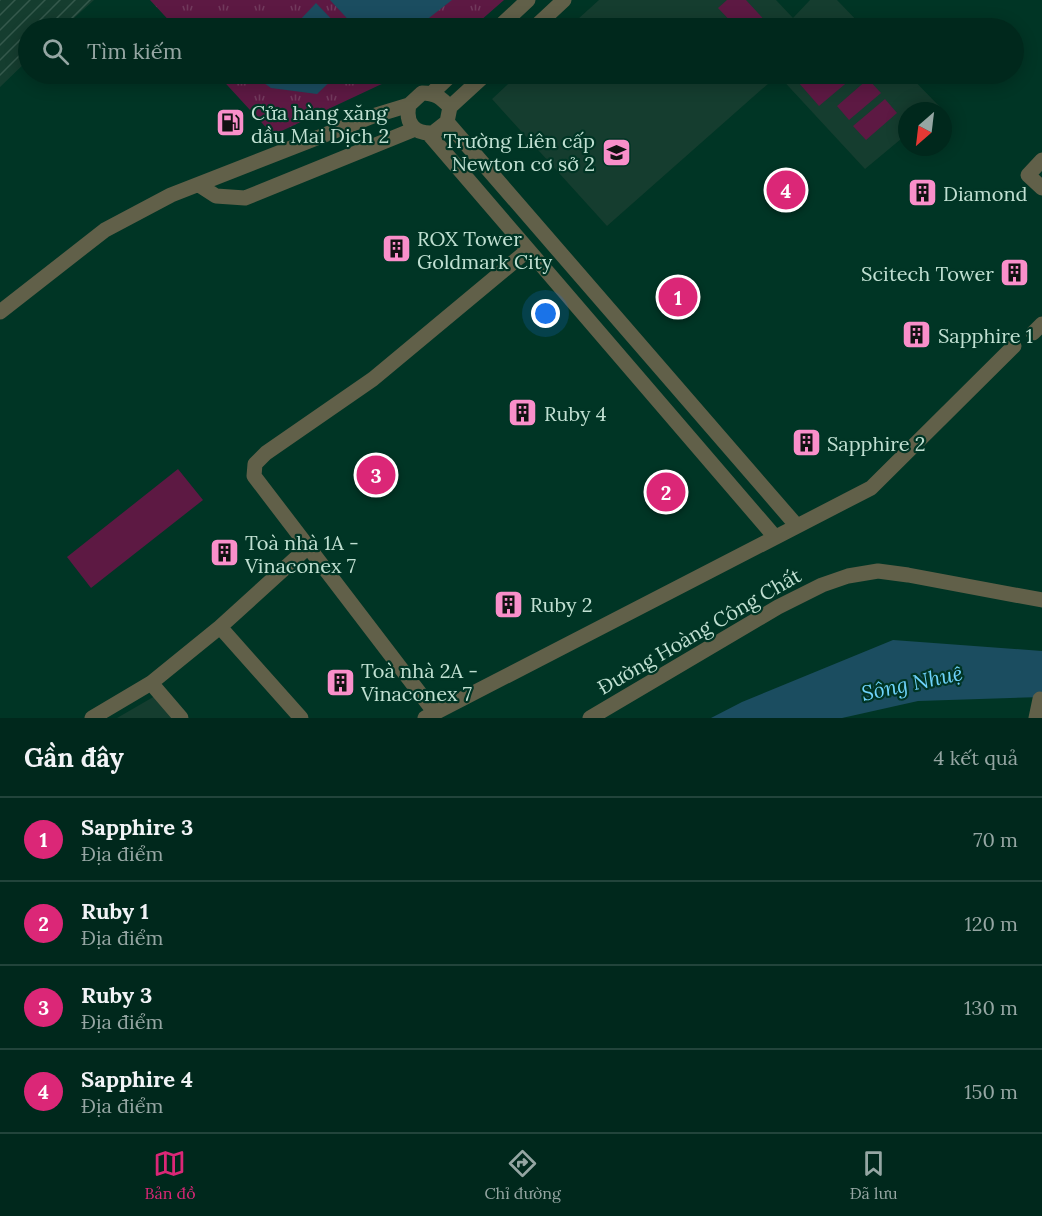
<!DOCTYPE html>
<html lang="vi">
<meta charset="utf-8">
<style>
:root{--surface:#00281c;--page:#0e3429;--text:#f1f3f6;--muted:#95a6a3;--line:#22443b;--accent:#db2777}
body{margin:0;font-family:Lora,serif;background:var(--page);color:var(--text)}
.compass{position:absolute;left:898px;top:102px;width:54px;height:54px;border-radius:50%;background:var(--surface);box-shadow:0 3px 15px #0003;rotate:208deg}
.you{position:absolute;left:546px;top:314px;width:21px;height:21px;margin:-15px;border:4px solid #fff;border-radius:50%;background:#1a73e8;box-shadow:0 0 0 9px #1a73e833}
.badge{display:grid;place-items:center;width:39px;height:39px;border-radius:50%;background:var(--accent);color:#fff;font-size:20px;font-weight:700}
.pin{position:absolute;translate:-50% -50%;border:3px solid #fff;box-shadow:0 2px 6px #0006}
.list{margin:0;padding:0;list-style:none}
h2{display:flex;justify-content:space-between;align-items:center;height:78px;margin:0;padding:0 24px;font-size:26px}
h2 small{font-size:20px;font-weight:400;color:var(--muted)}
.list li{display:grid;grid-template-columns:39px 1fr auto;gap:18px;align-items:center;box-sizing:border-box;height:84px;padding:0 24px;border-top:2px solid var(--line)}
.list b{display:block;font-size:22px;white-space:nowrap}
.list p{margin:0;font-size:20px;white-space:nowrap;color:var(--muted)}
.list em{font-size:20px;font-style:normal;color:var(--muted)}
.icon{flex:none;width:33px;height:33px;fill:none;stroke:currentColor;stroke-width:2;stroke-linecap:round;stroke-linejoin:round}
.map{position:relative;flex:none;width:1042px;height:718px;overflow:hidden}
.search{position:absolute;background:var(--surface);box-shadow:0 3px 15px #0003;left:18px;right:18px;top:18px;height:66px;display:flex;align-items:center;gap:15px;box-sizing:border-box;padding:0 21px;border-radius:33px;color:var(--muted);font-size:22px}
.sheet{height:414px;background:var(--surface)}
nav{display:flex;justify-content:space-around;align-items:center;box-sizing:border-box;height:84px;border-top:2px solid var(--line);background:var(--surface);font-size:16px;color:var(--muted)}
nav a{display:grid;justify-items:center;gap:3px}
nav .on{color:var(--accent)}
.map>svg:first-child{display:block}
.built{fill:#153d2f}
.industrial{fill:url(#industrial-furrows)}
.park{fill:url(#park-tufts)}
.pitch{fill:#5d1943}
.water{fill:#1b4d60}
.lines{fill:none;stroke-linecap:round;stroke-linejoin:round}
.minor{stroke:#616049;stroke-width:15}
.labels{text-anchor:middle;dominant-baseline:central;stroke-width:4.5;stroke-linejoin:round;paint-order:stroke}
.poi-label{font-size:20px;fill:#c0e0d2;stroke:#003525;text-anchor:start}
.street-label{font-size:20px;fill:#c0e0d2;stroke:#003525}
.water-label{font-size:21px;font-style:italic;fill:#6ed3fb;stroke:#003525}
</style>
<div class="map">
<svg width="1042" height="718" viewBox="0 0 1042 718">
<defs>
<pattern id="industrial-furrows" width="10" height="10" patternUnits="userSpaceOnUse" patternTransform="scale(1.5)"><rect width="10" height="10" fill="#153d2f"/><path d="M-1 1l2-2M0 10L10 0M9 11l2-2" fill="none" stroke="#35594c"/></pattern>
<pattern id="park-tufts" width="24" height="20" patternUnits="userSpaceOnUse" patternTransform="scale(1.5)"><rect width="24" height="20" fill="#5d1943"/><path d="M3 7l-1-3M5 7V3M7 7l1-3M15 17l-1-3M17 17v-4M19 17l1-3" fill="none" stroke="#723a5d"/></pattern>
</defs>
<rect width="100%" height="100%" fill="#003525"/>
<path class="built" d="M 599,0 L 776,0 L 793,18 L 810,0 L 837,0 L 864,28 L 568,28 Z
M 519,74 L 908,74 L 940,107 L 935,111 L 907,111 L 907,134 L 865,169 L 778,75 L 607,226 L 492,99 Z
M 155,696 L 174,718 L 117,718 Z"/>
<path class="industrial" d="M 0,0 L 94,0 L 63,28 L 28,28 L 28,60 L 0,87 Z"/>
<path class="park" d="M 150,0 L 504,0 L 472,28 L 176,28 Z
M 217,74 L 403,74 L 273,135 Z"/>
<path class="pitch" d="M 727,0 L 746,0 L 772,28 L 737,28 L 718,8 Z
M 791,74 L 857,74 L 819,106 Z
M 868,79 L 881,93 L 849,120 L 837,106 Z
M 885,99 L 897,113 L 866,140 L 853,126 Z
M 178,469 L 203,500 L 91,588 L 67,557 Z"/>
<path class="water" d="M 330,0 L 452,0 L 420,25 L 356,28 Z
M 316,3 L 340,28 L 301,28 L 299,21 Z
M 251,74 L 338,74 L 317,94 L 271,88 Z
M 893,640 L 1042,651 L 1042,697 L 918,701 L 842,718 L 711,718 L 742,702 Z"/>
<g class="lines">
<path class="minor" d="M 498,28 L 528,0
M 534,28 L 564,0
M 422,93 C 436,93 441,98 450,107 L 447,122 L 433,133 C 414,134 405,123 409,105 Z
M 432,93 L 452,74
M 450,107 L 486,74
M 447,122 L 797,526
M 428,133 L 775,537
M 1042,160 L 1028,175 L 1042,188
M 199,185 L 216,196 L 245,198 L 415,129
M 0,312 L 105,230 L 171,195 L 373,116 L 409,105
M 1033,333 L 1042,324
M 220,627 L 301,718
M 151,683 L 181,718
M 435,713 L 254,476 L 255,464 L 266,453 L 373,379 L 528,250
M 92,718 L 151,683 L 220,627 L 307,548
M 425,718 L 871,488 L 1014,346
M 590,718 L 778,607 L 822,585 L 848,576 L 878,571 L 908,575 L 1042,600
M 1036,718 L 1040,699"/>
</g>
<defs>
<symbol id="fuel-square" viewBox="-11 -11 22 22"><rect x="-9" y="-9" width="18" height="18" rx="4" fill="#f98fca" stroke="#003525"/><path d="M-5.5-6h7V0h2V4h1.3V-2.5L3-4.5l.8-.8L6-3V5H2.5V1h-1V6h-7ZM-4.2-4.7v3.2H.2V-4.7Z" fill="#111"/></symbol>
<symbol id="school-square" viewBox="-11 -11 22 22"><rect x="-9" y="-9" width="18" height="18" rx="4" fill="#f98fca" stroke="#003525"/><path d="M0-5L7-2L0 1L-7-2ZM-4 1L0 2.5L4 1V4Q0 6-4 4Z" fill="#111"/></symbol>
<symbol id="building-square" viewBox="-11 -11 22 22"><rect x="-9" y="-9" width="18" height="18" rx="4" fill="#f98fca" stroke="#003525"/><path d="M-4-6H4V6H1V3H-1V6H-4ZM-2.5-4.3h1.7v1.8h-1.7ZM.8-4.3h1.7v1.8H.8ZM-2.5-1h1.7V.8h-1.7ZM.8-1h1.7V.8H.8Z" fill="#111"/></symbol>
</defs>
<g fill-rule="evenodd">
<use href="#fuel-square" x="214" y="106" width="33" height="33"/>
<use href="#school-square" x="600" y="136" width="33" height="33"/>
<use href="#building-square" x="906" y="176" width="33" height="33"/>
<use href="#building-square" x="380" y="232" width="33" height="33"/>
<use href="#building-square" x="998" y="256" width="33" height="33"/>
<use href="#building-square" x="900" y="318" width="33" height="33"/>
<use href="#building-square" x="506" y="396" width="33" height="33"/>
<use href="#building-square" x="790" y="426" width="33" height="33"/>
<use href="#building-square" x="208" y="536" width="33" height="33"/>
<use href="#building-square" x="492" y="588" width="33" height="33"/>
<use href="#building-square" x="324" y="666" width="33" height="33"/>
</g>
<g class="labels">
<g class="poi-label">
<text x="251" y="112">Cửa hàng xăng<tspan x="251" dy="23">dầu Mai Dịch 2</tspan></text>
<text x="595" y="140" text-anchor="end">Trường Liên cấp<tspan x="595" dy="23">Newton cơ sở 2</tspan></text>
<text x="943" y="193">Diamond</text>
<text x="417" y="238">ROX Tower<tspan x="417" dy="23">Goldmark City</tspan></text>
<text x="994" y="273" text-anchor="end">Scitech Tower</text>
<text x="938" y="335">Sapphire 1</text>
<text x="544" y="413">Ruby 4</text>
<text x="827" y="443">Sapphire 2</text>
<text x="245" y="542">Toà nhà 1A -<tspan x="245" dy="23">Vinaconex 7</tspan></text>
<text x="530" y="604">Ruby 2</text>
<text x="361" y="670">Toà nhà 2A -<tspan x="361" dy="23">Vinaconex 7</tspan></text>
</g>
<g class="street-label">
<text transform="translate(699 631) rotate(-30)">Đường Hoàng Công Chất</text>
</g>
<g class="water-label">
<text transform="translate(912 683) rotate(-12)">Sông Nhuệ</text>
</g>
</g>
</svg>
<svg class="compass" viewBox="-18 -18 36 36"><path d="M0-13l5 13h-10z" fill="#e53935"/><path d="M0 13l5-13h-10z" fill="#95a6a3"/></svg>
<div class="you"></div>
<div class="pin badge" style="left:678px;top:297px">1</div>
<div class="pin badge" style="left:666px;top:492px">2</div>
<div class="pin badge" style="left:376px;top:475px">3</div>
<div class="pin badge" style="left:786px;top:190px">4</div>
<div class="search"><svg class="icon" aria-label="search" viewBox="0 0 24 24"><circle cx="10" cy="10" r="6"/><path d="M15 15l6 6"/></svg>Tìm kiếm</div>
</div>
<section class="sheet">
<h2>Gần đây<small>4 kết quả</small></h2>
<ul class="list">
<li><span class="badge">1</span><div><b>Sapphire 3</b><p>Địa điểm</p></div><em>70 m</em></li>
<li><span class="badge">2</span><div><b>Ruby 1</b><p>Địa điểm</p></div><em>120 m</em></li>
<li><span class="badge">3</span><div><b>Ruby 3</b><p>Địa điểm</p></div><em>130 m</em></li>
<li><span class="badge">4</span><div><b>Sapphire 4</b><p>Địa điểm</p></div><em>150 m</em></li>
</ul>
</section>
<nav>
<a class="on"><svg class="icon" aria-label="map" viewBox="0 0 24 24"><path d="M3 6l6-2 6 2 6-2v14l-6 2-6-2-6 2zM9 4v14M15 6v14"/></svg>Bản đồ</a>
<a><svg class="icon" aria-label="directions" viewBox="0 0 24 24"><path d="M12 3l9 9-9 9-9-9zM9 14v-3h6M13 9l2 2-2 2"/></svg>Chỉ đường</a>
<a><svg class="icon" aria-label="saved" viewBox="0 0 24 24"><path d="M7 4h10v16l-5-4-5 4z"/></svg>Đã lưu</a>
</nav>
